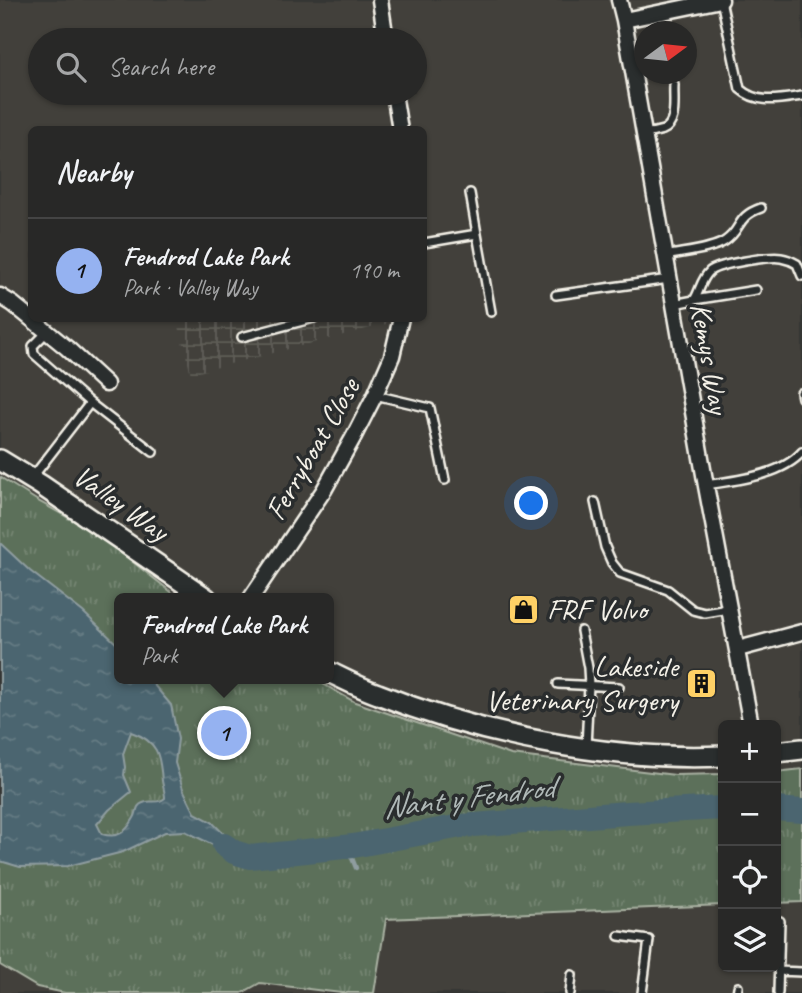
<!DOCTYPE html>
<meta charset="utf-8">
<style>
:root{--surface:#282827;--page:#30302f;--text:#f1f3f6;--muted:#a5a6a7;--line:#444;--accent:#95b2f1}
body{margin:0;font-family:Caveat,sans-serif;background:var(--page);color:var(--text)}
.controls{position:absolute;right:21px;bottom:21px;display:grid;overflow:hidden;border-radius:10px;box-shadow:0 2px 5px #0004}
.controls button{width:63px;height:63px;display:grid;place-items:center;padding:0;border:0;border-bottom:2px solid var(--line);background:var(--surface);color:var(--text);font:35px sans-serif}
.compass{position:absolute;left:634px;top:21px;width:63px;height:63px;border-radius:50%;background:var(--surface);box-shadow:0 2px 5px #0004;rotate:75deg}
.you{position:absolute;left:532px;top:504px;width:24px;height:24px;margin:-18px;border:5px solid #fff;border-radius:50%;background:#1a73e8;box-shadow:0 0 0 10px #1a73e833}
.badge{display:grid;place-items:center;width:46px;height:46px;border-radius:50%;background:var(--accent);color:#111;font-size:23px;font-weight:700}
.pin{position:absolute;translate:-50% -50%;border:4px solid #fff;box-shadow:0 2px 7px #0006}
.popup{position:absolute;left:114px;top:593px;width:220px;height:91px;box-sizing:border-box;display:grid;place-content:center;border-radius:10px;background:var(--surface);filter:drop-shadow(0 2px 5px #0005);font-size:23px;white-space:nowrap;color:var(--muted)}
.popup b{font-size:26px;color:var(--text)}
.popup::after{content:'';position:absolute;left:50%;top:100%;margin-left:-14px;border:14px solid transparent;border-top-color:var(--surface)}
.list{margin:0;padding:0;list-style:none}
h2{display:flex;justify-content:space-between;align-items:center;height:91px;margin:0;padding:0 28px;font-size:30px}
h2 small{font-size:23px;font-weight:400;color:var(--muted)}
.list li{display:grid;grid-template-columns:46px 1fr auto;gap:21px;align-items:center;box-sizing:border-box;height:105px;padding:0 28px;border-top:2px solid var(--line)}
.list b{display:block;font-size:26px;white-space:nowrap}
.list p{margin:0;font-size:23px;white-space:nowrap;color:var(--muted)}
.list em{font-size:23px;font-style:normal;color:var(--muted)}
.icon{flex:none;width:38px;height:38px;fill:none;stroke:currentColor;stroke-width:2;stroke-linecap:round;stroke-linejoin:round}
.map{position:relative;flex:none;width:802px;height:993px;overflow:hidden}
.search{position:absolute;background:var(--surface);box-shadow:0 2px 5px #0004;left:28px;top:28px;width:399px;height:77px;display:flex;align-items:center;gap:18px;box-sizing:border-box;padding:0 24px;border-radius:38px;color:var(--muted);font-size:26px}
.panel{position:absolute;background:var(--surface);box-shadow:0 2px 5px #0004;left:28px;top:126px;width:399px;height:196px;border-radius:10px}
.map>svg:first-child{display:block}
.built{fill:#42413b;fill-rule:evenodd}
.industrial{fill:url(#industrial-grid)}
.park{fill:url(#park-tufts);stroke:#a8b0a1;stroke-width:2}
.water{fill:url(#water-ripples);stroke:#8f9da0;stroke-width:2;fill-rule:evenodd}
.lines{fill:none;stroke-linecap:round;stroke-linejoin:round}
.stream{stroke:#8f9da0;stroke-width:4.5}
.river{stroke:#4b6570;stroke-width:24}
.lane-casing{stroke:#f4f1e8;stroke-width:12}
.street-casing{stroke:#f4f1e8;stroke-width:19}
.secondary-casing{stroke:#f4f1e8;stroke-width:24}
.lane{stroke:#2a2d2e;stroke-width:7}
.street{stroke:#2a2d2e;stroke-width:14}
.secondary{stroke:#2a2d2e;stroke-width:19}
.labels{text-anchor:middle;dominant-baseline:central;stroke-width:7;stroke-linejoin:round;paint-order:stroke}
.street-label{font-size:30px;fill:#f4f1e8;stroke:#2a2d2e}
.poi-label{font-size:30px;fill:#f4f1e8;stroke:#2a2d2e;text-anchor:start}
.water-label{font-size:32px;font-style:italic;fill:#b0b9b8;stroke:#2a2d2e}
</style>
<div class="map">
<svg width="802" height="993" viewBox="0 0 802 993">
<defs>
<pattern id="industrial-grid" width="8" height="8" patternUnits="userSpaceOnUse" patternTransform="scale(1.75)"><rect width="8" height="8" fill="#42413b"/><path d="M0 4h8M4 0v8" fill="none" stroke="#5e5d57"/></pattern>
<pattern id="park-tufts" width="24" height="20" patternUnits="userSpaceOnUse" patternTransform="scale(1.75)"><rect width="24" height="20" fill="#5c705a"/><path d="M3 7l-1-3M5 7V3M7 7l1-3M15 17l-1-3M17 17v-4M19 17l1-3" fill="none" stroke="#748572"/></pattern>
<pattern id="water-ripples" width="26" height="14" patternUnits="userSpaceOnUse" patternTransform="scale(1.75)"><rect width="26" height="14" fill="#4b6570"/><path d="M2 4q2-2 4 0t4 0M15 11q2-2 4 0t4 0" fill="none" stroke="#667c84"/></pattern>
</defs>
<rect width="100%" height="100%" fill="#353634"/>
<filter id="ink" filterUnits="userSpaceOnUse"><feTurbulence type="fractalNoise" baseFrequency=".0143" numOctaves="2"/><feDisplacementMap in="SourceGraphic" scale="14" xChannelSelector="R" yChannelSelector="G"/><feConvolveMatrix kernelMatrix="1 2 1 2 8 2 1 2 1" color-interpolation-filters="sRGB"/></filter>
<g filter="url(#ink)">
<path class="built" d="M 0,0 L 802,0 L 802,993 L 0,993 L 0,861 L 149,679 L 329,679 L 329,598 L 119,598 L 0,543 ZM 644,32 L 686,32 L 686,74 L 644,74 ZM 40,40 L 415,40 L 415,93 L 40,93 ZM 32,130 L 424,130 L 424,318 L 32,318 ZM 723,725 L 776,725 L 776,967 L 723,967 Z"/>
<path class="industrial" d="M 176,319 L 387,319 L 386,324 L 191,374 Z"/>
<path class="park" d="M 0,477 L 38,501 L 87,528 L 120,552 L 179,598 L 119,598 L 119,679 L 314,679 L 355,702 L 511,755 L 675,775 L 723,774 L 723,905 L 386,919 L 374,993 L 341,993 L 260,983 L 242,993 L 65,993 L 37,987 L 0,965 Z
M 802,769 L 802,902 L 776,903 L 776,772 Z"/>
<path class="water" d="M 0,543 L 30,571 L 83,612 L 119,646 L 119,679 L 149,679 L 171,705 L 178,739 L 175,763 L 183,789 L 195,813 L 212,822 L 225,835 L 224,845 L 219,848 L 185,831 L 165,832 L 123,852 L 68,866 L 20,867 L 0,861 ZM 131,732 C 158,741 160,755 162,781 C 163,787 165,792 165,798 C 157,805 151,799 143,803 C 135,806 138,812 134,818 C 126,832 118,839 102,834 L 97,824 L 109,810 L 131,792 L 124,775 L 125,767 L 123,754 Z"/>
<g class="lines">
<path class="stream" d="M 340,847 L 352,858 L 356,868"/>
<path class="river" d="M 776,809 L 802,811
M 224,845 L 234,852 L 250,857 L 353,846 L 461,826 L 627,813 L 723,808"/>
<defs>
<path id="lane" d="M 721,0 L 740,89 C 758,105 781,99 802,96
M 645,133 C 650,133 657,132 663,130 C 678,124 673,99 674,85
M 470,193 L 477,234
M 424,243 L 477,234 L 491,312
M 666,256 C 683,252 711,250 725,241 C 743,229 735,217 761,208
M 556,295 L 669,279
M 694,300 L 756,290
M 674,304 L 694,300 C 700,291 701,279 710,271 C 719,264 769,256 781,258 C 787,259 792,261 797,264 L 802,276
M 242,337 L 314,318
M 801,393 L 802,398
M 375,395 L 430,408 L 445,480
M 90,403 L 153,452
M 32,478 L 90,403 L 34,354 L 33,346 L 47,332
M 706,485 C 736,480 781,476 802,452
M 595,502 L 605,547 L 612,563 L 620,573 L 668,590 L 693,610 L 705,613 L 729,609
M 581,631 L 588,668 L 589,685 L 586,747
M 558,684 L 619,687
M 619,936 L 649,940 L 642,993
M 778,971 L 802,972
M 570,993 L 572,975
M 737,993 L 738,987
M 778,993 L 780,921"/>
<path id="street" d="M 380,0 L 386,40
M 619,0 L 624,20 L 706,486 L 751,725
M 624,20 L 721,0
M 394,93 L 400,130
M 0,296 L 13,304 L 67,348 L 106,384
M 251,598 L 324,490 L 353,438 L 375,395 L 392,356 L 401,318
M 738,649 L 802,632"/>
<path id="secondary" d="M 0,460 L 41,485 L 206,598
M 329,672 C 345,680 361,688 378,694 C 482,736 611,761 723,756
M 776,752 L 802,749"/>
</defs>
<use href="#lane" class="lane-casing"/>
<use href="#street" class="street-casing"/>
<use href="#secondary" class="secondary-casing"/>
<use href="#lane" class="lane"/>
<use href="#street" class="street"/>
<use href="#secondary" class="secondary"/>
</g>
</g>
<defs>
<symbol id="shop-square" viewBox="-11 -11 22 22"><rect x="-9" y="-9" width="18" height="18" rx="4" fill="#ffd166" stroke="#2a2d2e"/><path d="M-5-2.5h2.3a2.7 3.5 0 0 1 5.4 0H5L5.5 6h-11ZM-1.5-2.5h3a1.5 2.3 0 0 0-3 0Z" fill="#111"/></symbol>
<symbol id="building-square" viewBox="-11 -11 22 22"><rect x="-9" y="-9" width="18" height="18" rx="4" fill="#ffd166" stroke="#2a2d2e"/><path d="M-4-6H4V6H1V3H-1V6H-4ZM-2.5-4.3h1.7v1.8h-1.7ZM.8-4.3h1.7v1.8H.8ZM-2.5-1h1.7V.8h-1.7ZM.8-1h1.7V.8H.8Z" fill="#111"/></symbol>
</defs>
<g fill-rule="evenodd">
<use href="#shop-square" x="506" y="592" width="35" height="35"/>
<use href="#building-square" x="684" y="666" width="35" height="35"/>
</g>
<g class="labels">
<g class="street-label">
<text transform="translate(710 358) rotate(80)">Kemys Way</text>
<text transform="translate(312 449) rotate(-60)">Ferryboat Close</text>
<text transform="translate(121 503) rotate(35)">Valley Way</text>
</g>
<g class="poi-label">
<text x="547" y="609">FRF Volvo</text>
<text x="678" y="666" text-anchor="end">Lakeside<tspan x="678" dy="34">Veterinary Surgery</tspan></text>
</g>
<g class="water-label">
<text transform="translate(468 797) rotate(-7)">Nant y Fendrod</text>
</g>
</g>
</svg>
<div class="controls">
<button>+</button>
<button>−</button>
<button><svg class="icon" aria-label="locate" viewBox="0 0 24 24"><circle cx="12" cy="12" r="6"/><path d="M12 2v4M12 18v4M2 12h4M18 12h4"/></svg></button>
<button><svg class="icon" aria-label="layers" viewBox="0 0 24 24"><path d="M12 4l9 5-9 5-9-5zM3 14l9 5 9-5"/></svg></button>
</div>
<svg class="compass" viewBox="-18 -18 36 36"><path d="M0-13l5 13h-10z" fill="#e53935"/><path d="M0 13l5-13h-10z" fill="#a5a6a7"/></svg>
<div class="you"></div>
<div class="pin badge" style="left:224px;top:733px">1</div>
<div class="popup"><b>Fendrod Lake Park</b>Park</div>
<div class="search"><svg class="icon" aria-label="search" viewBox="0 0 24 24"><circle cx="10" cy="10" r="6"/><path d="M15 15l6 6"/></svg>Search here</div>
<section class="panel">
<h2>Nearby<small></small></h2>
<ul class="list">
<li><span class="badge">1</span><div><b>Fendrod Lake Park</b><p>Park · Valley Way</p></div><em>190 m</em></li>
</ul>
</section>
</div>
